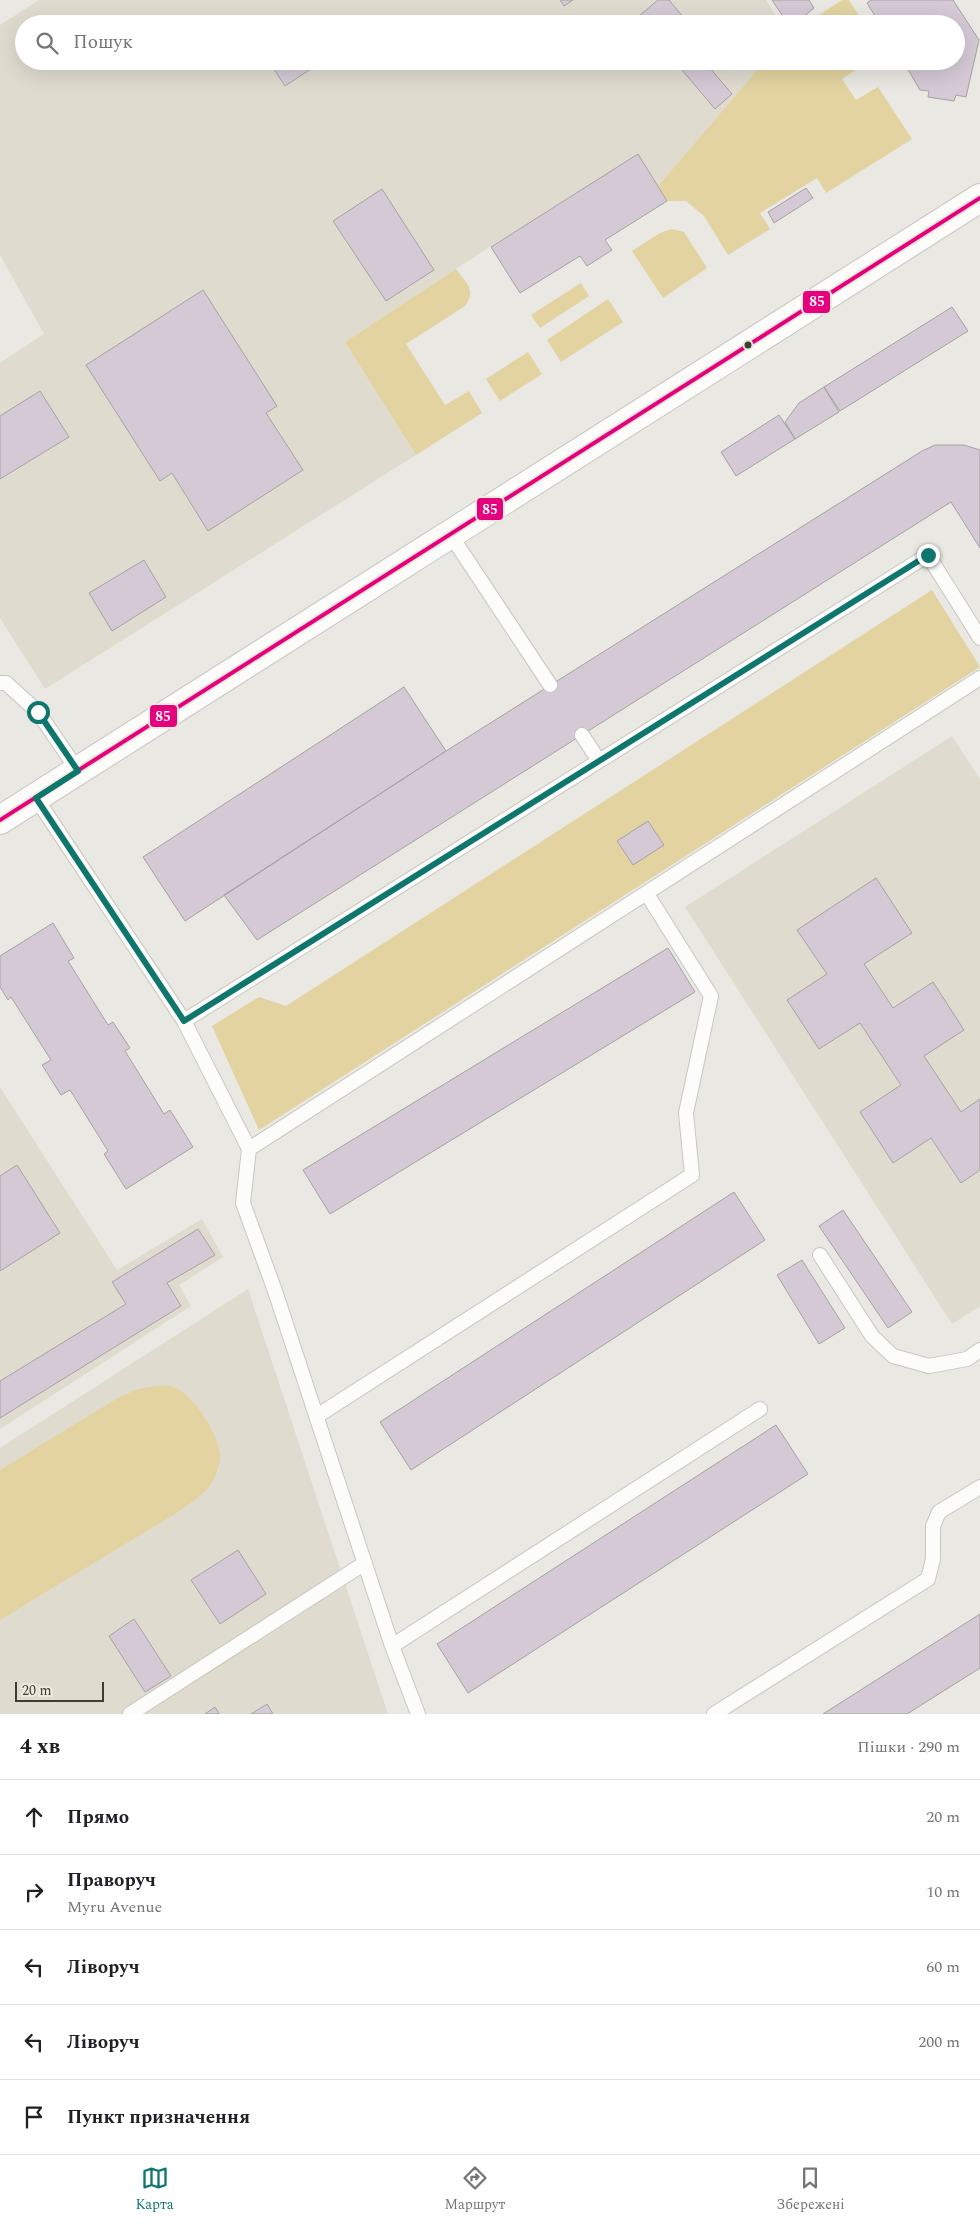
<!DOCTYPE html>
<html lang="uk">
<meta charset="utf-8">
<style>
:root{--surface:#fff;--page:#f2f2f2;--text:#202124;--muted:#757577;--line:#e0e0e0;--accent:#0f766e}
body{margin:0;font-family:Spectral,serif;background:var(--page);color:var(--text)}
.scale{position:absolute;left:15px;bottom:12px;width:89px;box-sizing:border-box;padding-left:5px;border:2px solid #3d3c37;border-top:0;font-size:14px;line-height:18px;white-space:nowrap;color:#3d3c37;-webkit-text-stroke:4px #eeeade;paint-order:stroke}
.stop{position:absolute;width:15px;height:15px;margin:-11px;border:4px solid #0f766e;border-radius:50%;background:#fff}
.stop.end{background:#0f766e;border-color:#fff;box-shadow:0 1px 5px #0008}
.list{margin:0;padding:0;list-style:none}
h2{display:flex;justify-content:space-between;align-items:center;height:65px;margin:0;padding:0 20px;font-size:21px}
h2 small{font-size:16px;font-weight:400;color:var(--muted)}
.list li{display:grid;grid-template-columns:32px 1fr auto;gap:15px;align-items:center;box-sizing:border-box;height:75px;padding:0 20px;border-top:1px solid var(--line)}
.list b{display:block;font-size:19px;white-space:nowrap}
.list p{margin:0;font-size:16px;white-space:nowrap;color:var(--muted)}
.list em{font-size:16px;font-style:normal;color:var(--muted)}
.icon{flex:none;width:28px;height:28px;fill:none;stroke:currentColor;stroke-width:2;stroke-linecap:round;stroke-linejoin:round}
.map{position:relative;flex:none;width:980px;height:1714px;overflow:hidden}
.search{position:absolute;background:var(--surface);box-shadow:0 5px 20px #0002;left:15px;right:15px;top:15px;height:55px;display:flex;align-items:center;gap:12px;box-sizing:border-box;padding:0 18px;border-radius:28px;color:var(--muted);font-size:19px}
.sheet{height:440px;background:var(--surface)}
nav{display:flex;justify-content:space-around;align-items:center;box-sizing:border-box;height:70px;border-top:1px solid var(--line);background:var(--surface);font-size:14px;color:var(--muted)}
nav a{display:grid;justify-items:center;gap:2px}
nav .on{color:var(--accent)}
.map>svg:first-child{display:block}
.built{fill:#e0dbcf}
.green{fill:#e2d3a1}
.building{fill:#d4c9d5;stroke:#a5a3a2}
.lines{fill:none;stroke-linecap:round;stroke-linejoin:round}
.lane-casing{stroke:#c8c6c1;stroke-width:16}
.primary-casing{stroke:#c8c6c1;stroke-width:30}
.lane{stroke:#fcfcfb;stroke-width:14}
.primary{stroke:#fcfcfb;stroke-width:28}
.bus-1-casing{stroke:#eeeade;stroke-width:8}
.bus-1{stroke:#e5007d;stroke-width:4}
.route{stroke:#0f766e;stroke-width:6}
.bus-dot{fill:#3d3c37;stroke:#eeeade;stroke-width:2}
.line-badge{stroke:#eeeade;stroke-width:2}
.badge-label{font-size:14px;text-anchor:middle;font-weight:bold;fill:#fff}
</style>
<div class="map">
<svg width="980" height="1714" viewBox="0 0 980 1714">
<rect width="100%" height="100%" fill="#eae8e2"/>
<path class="built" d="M 39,0 L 766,0 L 781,24 L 24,24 L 24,61 L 765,61 L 658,186 L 638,155 L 491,246 L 345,342 L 416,455 L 45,689 L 0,618 L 0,363 L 44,334 L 0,255 L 0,25 Z
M 952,736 L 980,779 L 980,1306 L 952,1324 L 685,907 Z
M 0,1087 L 117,1270 L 202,1219 L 223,1257 L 179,1285 L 191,1306 L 0,1429 Z
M 248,1289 L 388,1714 L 0,1714 L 0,1448 Z"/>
<path class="green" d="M 842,0 L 849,0 L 864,24 L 805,24 Z
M 765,61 L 869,61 L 842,79 L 856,100 L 878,87 L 912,139 L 826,193 L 817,178 L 760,213 L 770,229 L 728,255 L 704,216 L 686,201 L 667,201 L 658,186 Z
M 671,229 L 684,232 L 707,268 L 663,298 L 632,251 L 660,233 Z
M 456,269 C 466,283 477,290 465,306 L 406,344 L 445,405 L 469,391 L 482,413 L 416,455 L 345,342 Z
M 581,283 L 589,296 L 540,328 L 531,315 Z
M 608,299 L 623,322 L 561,362 L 547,340 Z
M 528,352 L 542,374 L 500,401 L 486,379 Z
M 932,590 L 980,667 L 259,1130 L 212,1026 L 259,997 L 286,1006 Z
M 155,1386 C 160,1386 166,1385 170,1386 C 193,1391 221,1437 220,1459 C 220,1465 215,1476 213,1481 C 205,1495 190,1503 178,1512 L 0,1620 L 0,1470 L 113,1401 L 135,1390 Z"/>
<path class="building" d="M 560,0 L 573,0 L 564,6 Z
M 658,0 L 669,0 L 689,24 L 646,24 L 639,16 Z
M 772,0 L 809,0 L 814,8 L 795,24 L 788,24 Z
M 871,0 L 953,0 L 979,40 L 966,97 L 956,95 L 954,101 L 928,97 L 929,91 L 920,90 L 903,61 L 956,61 L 956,24 L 880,24 L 867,3 Z
M 278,61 L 323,61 L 285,86 L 272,66 Z
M 692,61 L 704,61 L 732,94 L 715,109 L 682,70 Z
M 638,154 L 667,201 L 605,240 L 612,250 L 587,266 L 580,256 L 520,293 L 491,247 Z
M 806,188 L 813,198 L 774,223 L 768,212 Z
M 382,189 L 434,270 L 386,301 L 333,221 Z
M 203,290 L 277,406 L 266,413 L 303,470 L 208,531 L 172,473 L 160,481 L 86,365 Z
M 952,307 L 968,331 L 840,411 L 824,387 Z
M 824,387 L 839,412 L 795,439 L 785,422 L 799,403 Z
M 40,391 L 69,437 L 0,479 L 0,416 Z
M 779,415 L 795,439 L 736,476 L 721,452 Z
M 935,445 L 964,445 L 980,450 L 980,548 L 951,502 L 257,940 L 224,895 L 446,751 L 922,451 Z
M 144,560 L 166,597 L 112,631 L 89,593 Z
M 404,687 L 446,751 L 185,921 L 143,857 Z
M 648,821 L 664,845 L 633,865 L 617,841 Z
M 876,878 L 912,933 L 864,964 L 893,1008 L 933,982 L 964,1030 L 924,1056 L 961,1112 L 980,1099 L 980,1170 L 961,1183 L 931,1138 L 893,1163 L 860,1112 L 901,1085 L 860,1023 L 819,1049 L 787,1000 L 827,974 L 797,930 Z
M 53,923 L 74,958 L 68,961 L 108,1025 L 113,1022 L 130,1048 L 125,1051 L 164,1114 L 170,1110 L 193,1147 L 126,1189 L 104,1154 L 108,1151 L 70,1090 L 61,1095 L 42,1065 L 51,1060 L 11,997 L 8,1000 L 0,987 L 0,956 Z
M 668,948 L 695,992 L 330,1214 L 303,1170 Z
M 17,1165 L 60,1233 L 0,1271 L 0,1176 Z
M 734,1192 L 765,1240 L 411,1470 L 380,1422 Z
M 843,1210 L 912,1312 L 888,1328 L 819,1226 Z
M 198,1229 L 215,1255 L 167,1283 L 181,1306 L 0,1418 L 0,1381 L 126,1304 L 112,1282 Z
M 802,1260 L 845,1328 L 819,1344 L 777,1275 Z
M 776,1425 L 808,1474 L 468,1693 L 437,1644 Z
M 238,1550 L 266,1594 L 220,1624 L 191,1580 Z
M 980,1614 L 980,1668 L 907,1714 L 823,1714 Z
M 134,1619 L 171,1676 L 145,1692 L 109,1636 Z
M 267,1704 L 273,1714 L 251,1714 Z
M 215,1707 L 219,1714 L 205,1714 Z"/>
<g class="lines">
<defs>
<path id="lane" d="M 450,534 L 550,685
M 0,683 L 6,683 L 38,712 L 78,771
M 582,735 L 599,761
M 36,798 L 184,1021 L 249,1149 L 243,1203 L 275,1291 L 392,1646 L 418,1714
M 184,1021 L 928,555 L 980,638
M 249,1149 L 980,678
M 820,1255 L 872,1336 L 893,1356 L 929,1366 L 967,1359 L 980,1350
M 317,1416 L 692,1175 L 686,1113 L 711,996 L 647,894
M 392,1646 L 760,1409
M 130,1714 L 365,1563
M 714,1714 L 928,1579 L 933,1559 L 933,1526 L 939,1512 L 980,1487"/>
<path id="primary" d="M 0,820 L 980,198"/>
</defs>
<use href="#lane" class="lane-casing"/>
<use href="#primary" class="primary-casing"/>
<use href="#lane" class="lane"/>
<use href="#primary" class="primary"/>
<defs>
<path id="bus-1" d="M 0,820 L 980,198"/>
</defs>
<use href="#bus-1" class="bus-1-casing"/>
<use href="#bus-1" class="bus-1"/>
</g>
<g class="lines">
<path class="route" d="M 38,712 L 78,771 L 36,798 L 184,1021 L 928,555"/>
</g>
<circle class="bus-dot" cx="748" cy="345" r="4.5"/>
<g class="line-badge">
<rect x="802" y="290" width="29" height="24" rx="5" fill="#e5007d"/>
<rect x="476" y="497" width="28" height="24" rx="5" fill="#e5007d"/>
<rect x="149" y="704" width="29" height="24" rx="5" fill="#e5007d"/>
</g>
<g class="badge-label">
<text x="817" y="306">85</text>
<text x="490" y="514">85</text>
<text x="163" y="721">85</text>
</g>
</svg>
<div class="scale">20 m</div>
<div class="stop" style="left:38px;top:712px"></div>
<div class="stop end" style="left:928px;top:555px"></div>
<div class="search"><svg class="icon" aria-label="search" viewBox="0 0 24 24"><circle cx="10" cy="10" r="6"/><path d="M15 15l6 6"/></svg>Пошук</div>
</div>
<section class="sheet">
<h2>4 хв<small>Пішки · 290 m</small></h2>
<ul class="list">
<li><svg class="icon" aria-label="ahead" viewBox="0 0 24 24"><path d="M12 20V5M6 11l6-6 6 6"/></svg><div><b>Прямо</b></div><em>20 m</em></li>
<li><svg class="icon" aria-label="right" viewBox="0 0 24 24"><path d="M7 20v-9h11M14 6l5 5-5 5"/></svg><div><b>Праворуч</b><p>Myru Avenue</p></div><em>10 m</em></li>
<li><svg class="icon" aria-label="left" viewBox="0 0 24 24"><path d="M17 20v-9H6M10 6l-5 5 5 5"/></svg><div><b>Ліворуч</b></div><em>60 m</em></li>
<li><svg class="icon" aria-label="left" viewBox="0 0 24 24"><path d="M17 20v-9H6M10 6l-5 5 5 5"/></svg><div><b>Ліворуч</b></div><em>200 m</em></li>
<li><svg class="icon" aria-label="arrive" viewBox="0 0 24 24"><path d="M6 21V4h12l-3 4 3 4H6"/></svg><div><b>Пункт призначення</b></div></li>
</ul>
</section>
<nav>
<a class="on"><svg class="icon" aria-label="map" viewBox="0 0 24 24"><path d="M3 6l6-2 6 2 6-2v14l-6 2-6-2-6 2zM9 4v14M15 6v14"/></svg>Карта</a>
<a><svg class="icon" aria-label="directions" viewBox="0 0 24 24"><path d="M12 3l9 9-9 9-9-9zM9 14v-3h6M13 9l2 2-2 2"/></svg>Маршрут</a>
<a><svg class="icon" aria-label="saved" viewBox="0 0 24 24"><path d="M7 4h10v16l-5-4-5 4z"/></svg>Збережені</a>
</nav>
